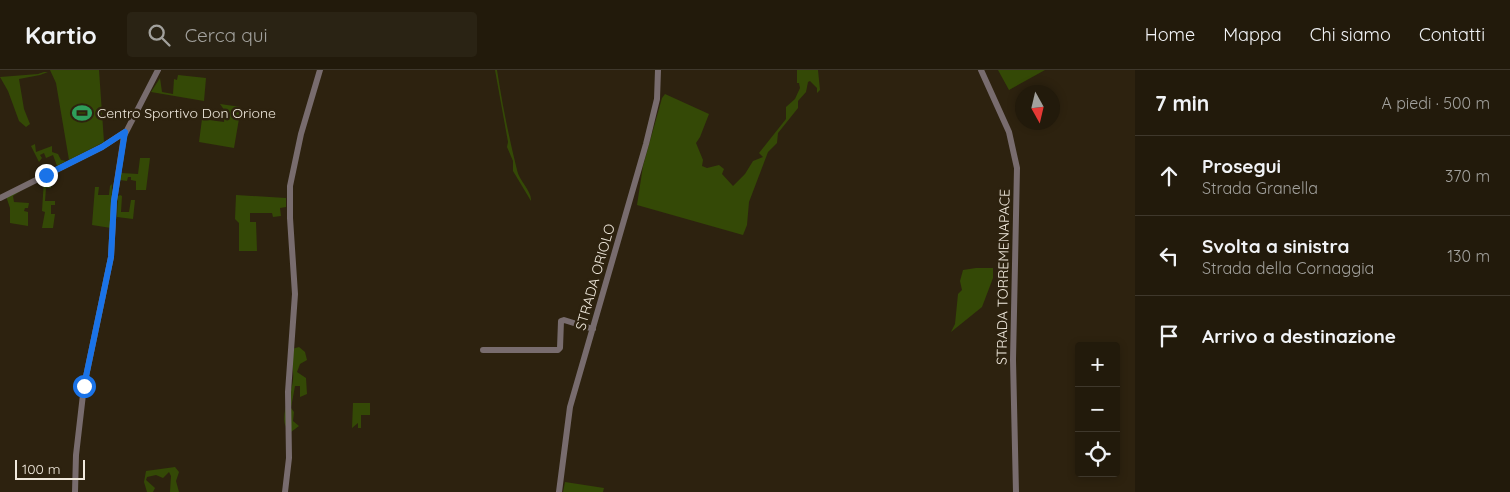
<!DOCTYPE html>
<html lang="it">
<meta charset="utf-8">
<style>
:root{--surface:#221a0b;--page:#2a2314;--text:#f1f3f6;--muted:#a2a19d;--line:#3f382c}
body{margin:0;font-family:Quicksand,sans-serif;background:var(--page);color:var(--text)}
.controls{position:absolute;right:15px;bottom:15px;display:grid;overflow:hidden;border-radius:5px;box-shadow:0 2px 8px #0003}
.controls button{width:45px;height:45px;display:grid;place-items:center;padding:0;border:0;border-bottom:1px solid var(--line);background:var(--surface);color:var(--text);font:25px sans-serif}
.compass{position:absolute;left:1015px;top:15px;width:45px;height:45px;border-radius:50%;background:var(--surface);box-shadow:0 2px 8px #0003;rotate:172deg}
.scale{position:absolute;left:15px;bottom:12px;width:70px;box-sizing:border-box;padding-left:5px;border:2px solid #f0e9dd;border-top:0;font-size:14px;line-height:18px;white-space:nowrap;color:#f0e9dd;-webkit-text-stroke:4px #2d220f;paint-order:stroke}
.stop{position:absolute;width:15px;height:15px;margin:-11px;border:4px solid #1a73e8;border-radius:50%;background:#fff}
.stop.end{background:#1a73e8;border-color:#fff;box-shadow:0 1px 5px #0008}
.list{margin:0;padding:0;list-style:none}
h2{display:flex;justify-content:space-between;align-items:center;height:65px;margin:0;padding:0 20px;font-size:21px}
h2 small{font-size:16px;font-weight:400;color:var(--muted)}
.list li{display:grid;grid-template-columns:32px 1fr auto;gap:15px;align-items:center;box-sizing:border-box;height:80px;padding:0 20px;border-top:1px solid var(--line)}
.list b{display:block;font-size:19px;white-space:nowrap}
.list p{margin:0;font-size:16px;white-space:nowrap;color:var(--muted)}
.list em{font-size:16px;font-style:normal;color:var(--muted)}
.icon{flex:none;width:28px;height:28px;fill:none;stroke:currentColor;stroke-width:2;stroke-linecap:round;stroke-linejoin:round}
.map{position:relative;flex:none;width:1135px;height:422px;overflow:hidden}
header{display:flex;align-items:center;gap:30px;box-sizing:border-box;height:70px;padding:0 25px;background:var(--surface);border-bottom:1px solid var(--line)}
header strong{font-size:24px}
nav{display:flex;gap:28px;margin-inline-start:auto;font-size:18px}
.search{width:350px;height:45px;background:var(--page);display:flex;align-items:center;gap:12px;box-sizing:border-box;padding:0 18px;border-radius:5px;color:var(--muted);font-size:19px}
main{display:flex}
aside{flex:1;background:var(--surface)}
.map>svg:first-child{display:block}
.green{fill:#344906}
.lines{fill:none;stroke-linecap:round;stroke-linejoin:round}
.minor{stroke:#786c6e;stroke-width:6}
.route{stroke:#1a73e8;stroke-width:6}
.labels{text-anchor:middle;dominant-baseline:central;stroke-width:5;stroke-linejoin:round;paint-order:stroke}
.poi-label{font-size:14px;fill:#f0e9dd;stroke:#2d220f;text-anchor:start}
.street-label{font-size:14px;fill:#f0e9dd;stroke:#2d220f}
</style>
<header>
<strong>Kartio</strong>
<div class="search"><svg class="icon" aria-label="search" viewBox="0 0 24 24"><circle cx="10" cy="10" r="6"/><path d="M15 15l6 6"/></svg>Cerca qui</div>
<nav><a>Home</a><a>Mappa</a><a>Chi siamo</a><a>Contatti</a></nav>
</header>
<main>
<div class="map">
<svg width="1135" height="422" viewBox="0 0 1135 422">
<rect width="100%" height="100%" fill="#2d220f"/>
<path class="green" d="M 50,0 L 99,0 L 104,72 L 69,90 L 56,13 Z
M 495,0 L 497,0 C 502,33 509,68 517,100 C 519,111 532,121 531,131 L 513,101 L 513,91 L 507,77 L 508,72 Z
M 797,0 L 818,0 L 820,20 L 817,23 L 817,18 L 810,11 L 808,12 L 806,22 L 798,31 L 798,38 L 778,63 L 777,73 L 768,82 L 749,132 L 747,155 L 743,165 L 637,135 L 643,96 L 662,28 L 665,24 L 709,44 L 700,67 L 696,73 L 703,90 L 702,96 L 707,98 L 719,95 L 724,99 L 722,104 L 733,116 L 745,104 L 753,91 L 763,87 L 759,83 L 786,49 L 786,37 L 795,29 L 800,18 L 799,13 L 797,13 Z
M 998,0 L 1045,0 L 1009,20 Z
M 44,2 L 48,2 L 40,5 L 19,9 L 24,39 L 30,54 L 26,57 L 19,51 L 8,21 L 0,7 L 38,4 Z
M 178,5 L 206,8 L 204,31 L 151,22 L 160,8 L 162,22 L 173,24 L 174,9 L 177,10 Z
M 220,34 L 241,37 L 234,78 L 199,72 L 202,49 L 224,52 L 225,41 Z
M 35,74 L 36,82 L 52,76 L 52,82 L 58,84 L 61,90 L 66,91 L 57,96 L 53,85 L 46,88 L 44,83 L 40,85 L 42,88 L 39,92 L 31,76 Z
M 140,88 L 150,88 L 146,120 L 136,120 L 136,111 L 131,110 L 131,107 L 128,107 L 127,111 L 120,110 L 121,103 L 138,104 Z
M 44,109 L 51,111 L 51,118 L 46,118 L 45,131 L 55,131 L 55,135 L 51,135 L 51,144 L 55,144 L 53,158 L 42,158 L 45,142 L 42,141 Z
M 112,114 L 111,158 L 92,155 L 95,117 L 99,117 L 98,125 L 109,125 L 110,116 Z
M 22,120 L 13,126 L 14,132 L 29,133 L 28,138 L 25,138 L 24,141 L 28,142 L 28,156 L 10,153 L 10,138 L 6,126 Z
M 120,125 L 122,126 L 121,142 L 129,142 L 131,130 L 135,130 L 133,149 L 117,147 L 118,126 Z
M 236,125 L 286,128 L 286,137 L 280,138 L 281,146 L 273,147 L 272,143 L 250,143 L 250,152 L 256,152 L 257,181 L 239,181 L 239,153 L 235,149 Z
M 976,198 L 993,198 L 993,208 L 982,237 L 951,262 L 955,254 L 958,224 L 962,220 L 960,211 L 963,200 Z
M 299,277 L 305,282 L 307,290 L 300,294 L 297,302 L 306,308 L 307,324 L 300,327 L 300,316 L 295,316 L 291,338 L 294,342 L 293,351 L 299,356 L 291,362 C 275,353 292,324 293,310 C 294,300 291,290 292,279 Z
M 353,333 L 370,333 L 370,345 L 361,345 L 361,358 L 358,358 L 358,353 L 352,358 Z
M 175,397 L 179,402 L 176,411 L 179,422 L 170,422 L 171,406 L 169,402 L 163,408 L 156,405 L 147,407 L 146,410 L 155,418 L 153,422 L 147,422 L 144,412 L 146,401 Z
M 565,412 L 604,418 L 603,422 L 563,422 Z"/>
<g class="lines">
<path class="minor" d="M 981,0 L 1009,62 L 1017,98 L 1013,290 L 1016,422
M 0,128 L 102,77 L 125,62
M 483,280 L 558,280 L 560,278 L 561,251 L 564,250 L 593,259
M 75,422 L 76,385 L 84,316 L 111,187 L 114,131 L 124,66 L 158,0
M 285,422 L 289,388 L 288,322 L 295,224 L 290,148 L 290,116 L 301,64 L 320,0
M 559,422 L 570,337 L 646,74 L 657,29 L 658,0"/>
</g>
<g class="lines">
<path class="route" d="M 46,105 L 102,77 L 125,62 L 114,131 L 111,187 L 84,316"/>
</g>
<defs>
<symbol id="stadium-bare" viewBox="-9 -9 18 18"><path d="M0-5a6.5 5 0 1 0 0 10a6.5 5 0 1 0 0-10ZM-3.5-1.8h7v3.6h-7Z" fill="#2e9e5b" stroke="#2d220f" stroke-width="2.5" paint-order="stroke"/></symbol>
</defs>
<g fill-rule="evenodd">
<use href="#stadium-bare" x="68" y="29" width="28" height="28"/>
</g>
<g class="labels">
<g class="poi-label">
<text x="97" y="43">Centro Sportivo Don Orione</text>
</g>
<g class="street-label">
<text transform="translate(595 207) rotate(-74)">STRADA ORIOLO</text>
<text transform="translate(1003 207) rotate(-89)">STRADA TORREMENAPACE</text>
</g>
</g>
</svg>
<div class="controls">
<button>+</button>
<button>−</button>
<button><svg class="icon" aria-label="locate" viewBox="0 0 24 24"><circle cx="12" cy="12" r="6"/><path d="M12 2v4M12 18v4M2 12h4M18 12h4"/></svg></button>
</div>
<svg class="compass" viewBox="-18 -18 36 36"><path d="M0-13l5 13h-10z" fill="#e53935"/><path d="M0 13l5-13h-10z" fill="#a2a19d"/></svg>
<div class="scale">100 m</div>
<div class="stop" style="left:84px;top:316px"></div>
<div class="stop end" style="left:46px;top:105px"></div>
</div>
<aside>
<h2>7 min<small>A piedi · 500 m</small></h2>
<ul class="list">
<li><svg class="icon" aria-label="ahead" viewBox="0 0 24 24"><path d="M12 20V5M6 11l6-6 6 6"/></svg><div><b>Prosegui</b><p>Strada Granella</p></div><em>370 m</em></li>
<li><svg class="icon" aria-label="left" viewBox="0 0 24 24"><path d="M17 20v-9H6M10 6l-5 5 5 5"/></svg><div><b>Svolta a sinistra</b><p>Strada della Cornaggia</p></div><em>130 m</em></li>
<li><svg class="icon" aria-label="arrive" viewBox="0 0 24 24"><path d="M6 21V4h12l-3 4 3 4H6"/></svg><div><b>Arrivo a destinazione</b></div></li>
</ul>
</aside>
</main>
